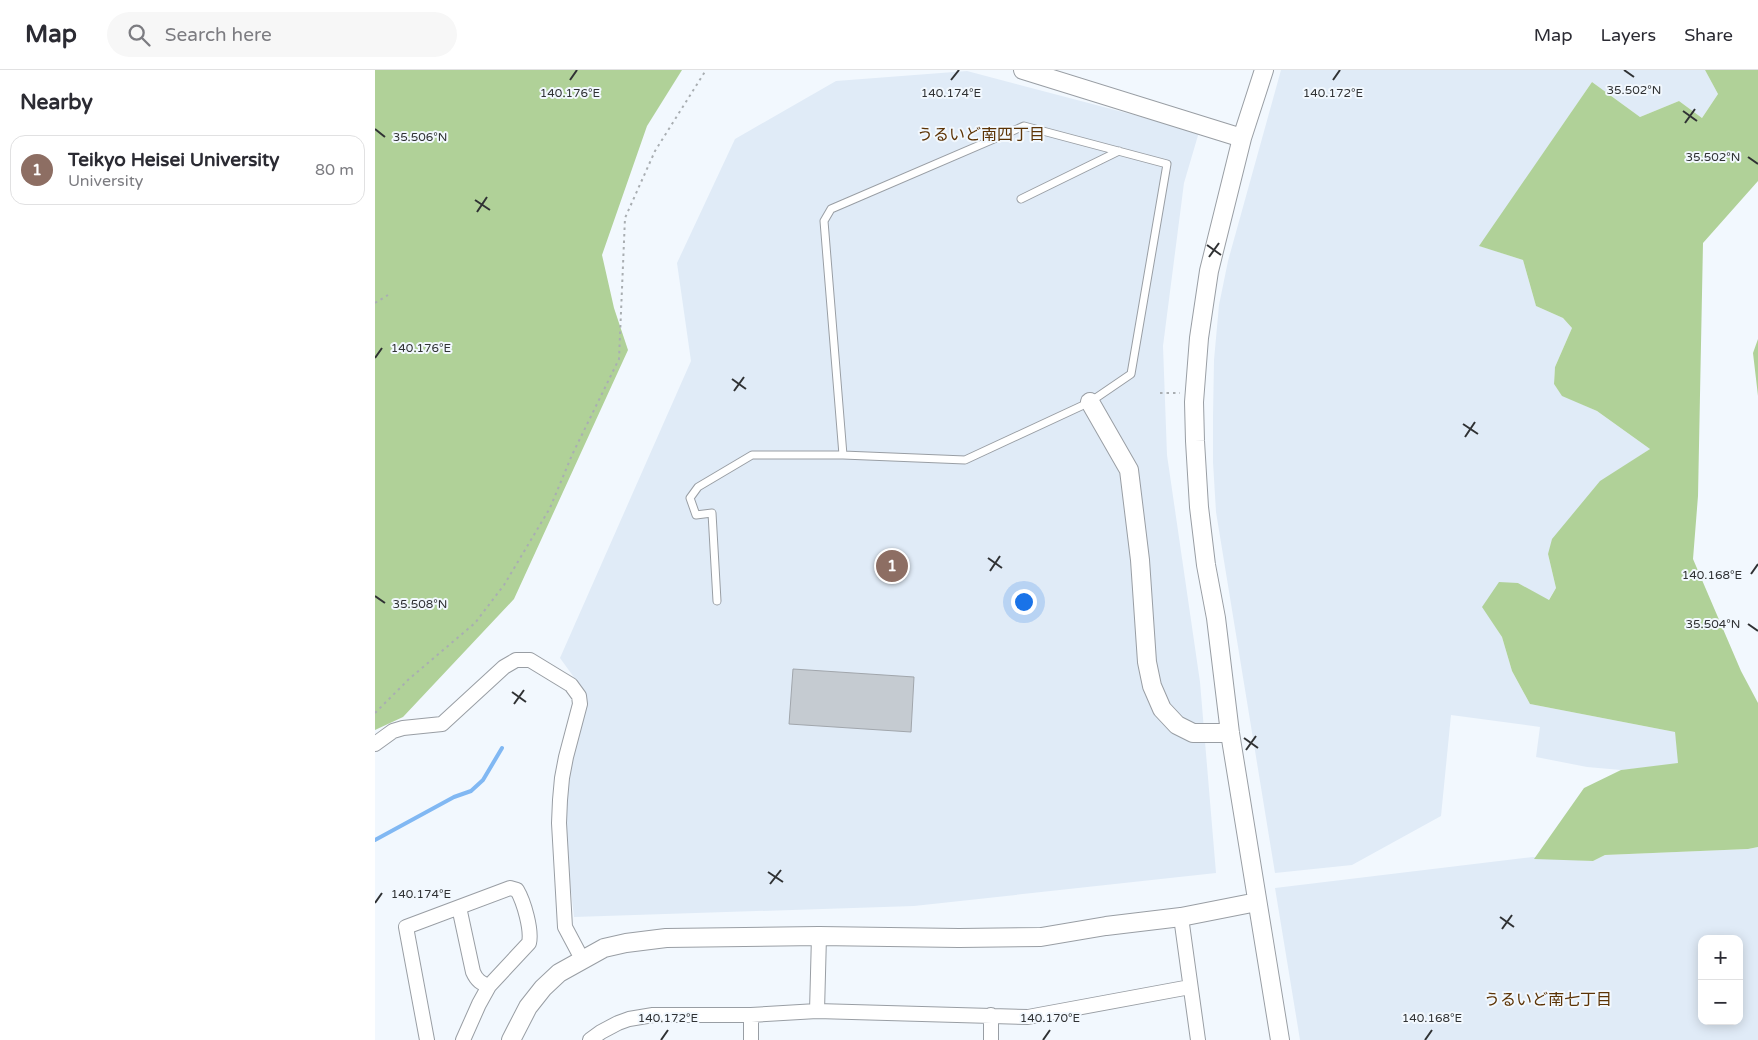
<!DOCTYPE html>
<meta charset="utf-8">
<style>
:root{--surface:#fff;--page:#f7f7f7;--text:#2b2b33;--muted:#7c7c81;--line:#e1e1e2;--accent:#975b1d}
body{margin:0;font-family:"Varela Round","Noto Sans JP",sans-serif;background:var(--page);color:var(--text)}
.controls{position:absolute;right:15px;bottom:15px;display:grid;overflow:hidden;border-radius:10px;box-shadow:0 2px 12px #0003}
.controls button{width:45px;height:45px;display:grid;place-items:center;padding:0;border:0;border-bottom:1px solid var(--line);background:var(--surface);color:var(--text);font:25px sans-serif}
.you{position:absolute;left:648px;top:531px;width:18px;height:18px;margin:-12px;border:4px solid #fff;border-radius:50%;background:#1a73e8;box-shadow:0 0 0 8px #1a73e833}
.badge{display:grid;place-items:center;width:32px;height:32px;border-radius:50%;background:var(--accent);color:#fff;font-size:16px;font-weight:700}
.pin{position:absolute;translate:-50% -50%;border:2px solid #fff;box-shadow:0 1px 5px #0006}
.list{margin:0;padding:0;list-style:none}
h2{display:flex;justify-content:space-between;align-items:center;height:65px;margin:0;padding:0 20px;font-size:21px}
h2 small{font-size:16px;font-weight:400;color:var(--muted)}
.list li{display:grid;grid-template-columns:32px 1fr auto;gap:15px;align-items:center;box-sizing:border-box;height:70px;margin:0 10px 10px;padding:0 10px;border:1px solid var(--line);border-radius:15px}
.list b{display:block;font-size:19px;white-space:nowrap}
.list p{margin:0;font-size:16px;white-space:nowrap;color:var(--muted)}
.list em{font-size:16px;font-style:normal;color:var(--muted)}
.icon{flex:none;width:28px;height:28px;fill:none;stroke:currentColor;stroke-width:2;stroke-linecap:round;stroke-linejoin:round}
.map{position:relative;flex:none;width:1383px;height:970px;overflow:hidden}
header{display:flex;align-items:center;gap:30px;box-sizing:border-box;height:70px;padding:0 25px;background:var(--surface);border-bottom:1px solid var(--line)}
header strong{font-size:24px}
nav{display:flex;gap:28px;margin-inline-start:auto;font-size:18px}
.search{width:350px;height:45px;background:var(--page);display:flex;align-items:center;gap:12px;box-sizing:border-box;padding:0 18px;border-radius:28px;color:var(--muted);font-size:19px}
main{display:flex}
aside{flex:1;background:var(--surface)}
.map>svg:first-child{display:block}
.built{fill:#e0ebf7;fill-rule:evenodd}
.green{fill:#b0d198}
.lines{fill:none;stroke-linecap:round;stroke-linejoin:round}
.stream{stroke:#81b8f3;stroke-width:4}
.building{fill:#c5cbd1;stroke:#a1a6ac}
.service-casing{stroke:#999ea4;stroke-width:9}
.minor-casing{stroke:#999ea4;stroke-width:16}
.tertiary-casing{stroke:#999ea4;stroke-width:20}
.path{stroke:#a9aeb2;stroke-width:2;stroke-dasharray:2.5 4;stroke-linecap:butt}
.service{stroke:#fff;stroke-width:7}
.minor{stroke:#fff;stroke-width:14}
.tertiary{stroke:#fff;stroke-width:18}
.ticks{fill:none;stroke:#303234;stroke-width:2}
.labels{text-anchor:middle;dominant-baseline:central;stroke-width:4;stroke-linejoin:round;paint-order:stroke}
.neighbourhood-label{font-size:16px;fill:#5c3305;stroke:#f2f8fe}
.ticks-label{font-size:12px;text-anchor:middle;fill:#303234;stroke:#f2f8fe;stroke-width:4;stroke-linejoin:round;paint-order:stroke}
</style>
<header>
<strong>Map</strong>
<div class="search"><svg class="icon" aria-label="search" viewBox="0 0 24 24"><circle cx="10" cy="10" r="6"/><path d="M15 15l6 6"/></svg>Search here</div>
<nav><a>Map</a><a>Layers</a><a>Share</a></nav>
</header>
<main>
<aside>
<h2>Nearby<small></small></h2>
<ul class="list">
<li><span class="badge" style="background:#8d6e63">1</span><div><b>Teikyo Heisei University</b><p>University</p></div><em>80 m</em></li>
</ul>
</aside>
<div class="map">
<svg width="1383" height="970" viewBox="0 0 1383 970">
<rect width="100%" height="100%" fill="#f2f8fe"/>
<path class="built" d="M 906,0 L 1330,0 L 1343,24 L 1327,48 L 1304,31 L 1265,47 L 1217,12 L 1105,176 L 1148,190 L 1161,236 L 1188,248 L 1197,258 L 1180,297 L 1179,314 L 1187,325 L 1222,341 L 1275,379 L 1225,412 L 1173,484 L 1181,518 L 1173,531 L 1143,513 L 1108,537 L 1127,567 L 1137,601 L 1155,634 L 1300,662 L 1304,694 L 1246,700 L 1212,697 L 1161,687 L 1165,657 L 1076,645 L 1066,746 L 977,795 L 900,803 L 841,442 L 838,392 L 838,347 L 839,290 L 844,235 L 853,191 Z
M 592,1 L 824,62 L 809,113 L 788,276 L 792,385 L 825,612 L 841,803 L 539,836 L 199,847 L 187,742 L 211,624 L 185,588 L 316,291 L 302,193 L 360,69 L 461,11 Z
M 1383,777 L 1383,970 L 925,970 L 900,818 L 1158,787 L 1218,791 L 1230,785 L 1373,779 ZM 1327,869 L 1364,869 L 1364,951 L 1327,951 Z"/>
<path class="green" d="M 0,0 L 307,0 L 272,56 L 227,185 L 239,238 L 253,280 L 139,529 L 28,647 L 0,660 Z
M 1330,0 L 1383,0 L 1383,111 L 1328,173 L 1323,426 L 1318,489 L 1366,601 L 1383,633 L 1383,777 L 1373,779 L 1230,785 L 1218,791 L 1159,789 L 1209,718 L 1246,700 L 1303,693 L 1300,662 L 1155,634 L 1137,601 L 1127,567 L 1107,537 L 1124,512 L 1143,513 L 1174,530 L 1181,518 L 1173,484 L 1177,469 L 1225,411 L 1275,379 L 1222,341 L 1187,326 L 1179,314 L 1180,297 L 1197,258 L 1188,248 L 1161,236 L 1148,190 L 1104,176 L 1217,12 L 1265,47 L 1304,31 L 1327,48 L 1343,24 Z
M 1383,269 L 1383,326 L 1378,283 Z"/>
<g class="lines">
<path class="stream" d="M 0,770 L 79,727 L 96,721 L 108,710 L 127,678"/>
</g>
<path class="building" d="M 418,599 L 539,607 L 536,662 L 414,654 Z"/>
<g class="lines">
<defs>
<path id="service" d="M 646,129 L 744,81
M 342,531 L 337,443 L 321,445 L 315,428 L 323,417 L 377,385 L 468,385 L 590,390 L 715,332 L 756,304 L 792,94 L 649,56 L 456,139 L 449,151 L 468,385"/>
<path id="minor" d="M 0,674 L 18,661 L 28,658 L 67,654 L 129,597 L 141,590 L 155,590 L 196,615 L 204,626 L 205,634 L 191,687 L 187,708 L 185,730 L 184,753 L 190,857 L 207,889
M 84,837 L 98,902 C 102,911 106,913 114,916
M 806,847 L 823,970
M 442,941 L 444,866
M 376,945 L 376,970
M 52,970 L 31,857 L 135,818 L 142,820 C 149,832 157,860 154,873 L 114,916 L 104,934 L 88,970
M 215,970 L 226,962 L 243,953 L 254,949 L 278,945 L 376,945 L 442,941 L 653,947 L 815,917
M 616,970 L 616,945"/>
<path id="tertiary" d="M 648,0 L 867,68
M 889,0 L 867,68 L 834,201 L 824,268 L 819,332 L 820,371 L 824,437 L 831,495 L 841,548 L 855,663 L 905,970
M 715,332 L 754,400 L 765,490 L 772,592 L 777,616 L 787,639 L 802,655 L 818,663 L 855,663
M 136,970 L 153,937 L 168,918 L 184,903 L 229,878 L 251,873 L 291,868 L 444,866 L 584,868 L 666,867 L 731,856 L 806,847 L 882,832"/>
</defs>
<use href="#service" class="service-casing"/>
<use href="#minor" class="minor-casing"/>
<use href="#tertiary" class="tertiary-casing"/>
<path class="path" d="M 0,233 L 13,225
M 785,323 L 805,323
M 0,643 L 34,609 L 100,553 L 129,515 L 175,438 L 197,385 L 244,289 L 250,148 L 280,81 L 331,0"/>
<use href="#service" class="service"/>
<use href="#minor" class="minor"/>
<use href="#tertiary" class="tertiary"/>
</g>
<path class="ticks" d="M 1249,0 L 1259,7M 195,10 L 202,0M 576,10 L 584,0M 958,10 L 965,0M 1308,41 L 1322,51M 1310,53 L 1320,39M 0,59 L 10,67M 1373,87 L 1383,94M 100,130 L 115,140M 102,142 L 112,127M 832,175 L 846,185M 834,187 L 844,173M 0,288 L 7,278M 357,309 L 371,319M 359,321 L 369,307M 1088,354 L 1103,364M 1090,367 L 1100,352M 613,488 L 627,498M 615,501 L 625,486M 1376,504 L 1383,494M 0,526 L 10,533M 1373,554 L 1383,561M 137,622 L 151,632M 139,634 L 149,620M 869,668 L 883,678M 871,680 L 881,666M 393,802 L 408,812M 395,814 L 406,800M 0,833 L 7,823M 1125,847 L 1139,857M 1127,859 L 1137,845M 286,970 L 293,960M 668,970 L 675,960M 1050,970 L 1057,960"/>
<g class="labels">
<g class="neighbourhood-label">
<text x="606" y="65">うるいど南四丁目</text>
<text x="1173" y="930">うるいど南七丁目</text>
</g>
</g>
<g class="ticks-label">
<text x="1259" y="24">35.502°N</text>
<text x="195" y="27">140.176°E</text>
<text x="576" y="27">140.174°E</text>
<text x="958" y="27">140.172°E</text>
<text x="45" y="71">35.506°N</text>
<text x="1338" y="91">35.502°N</text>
<text x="46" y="282">140.176°E</text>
<text x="1337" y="509">140.168°E</text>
<text x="45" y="538">35.508°N</text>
<text x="1338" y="558">35.504°N</text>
<text x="46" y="828">140.174°E</text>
<text x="293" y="952">140.172°E</text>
<text x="675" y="952">140.170°E</text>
<text x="1057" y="952">140.168°E</text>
</g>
</svg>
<div class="controls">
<button>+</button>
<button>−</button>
</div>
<div class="you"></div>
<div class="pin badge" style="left:517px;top:496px;background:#8d6e63">1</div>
</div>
</main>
